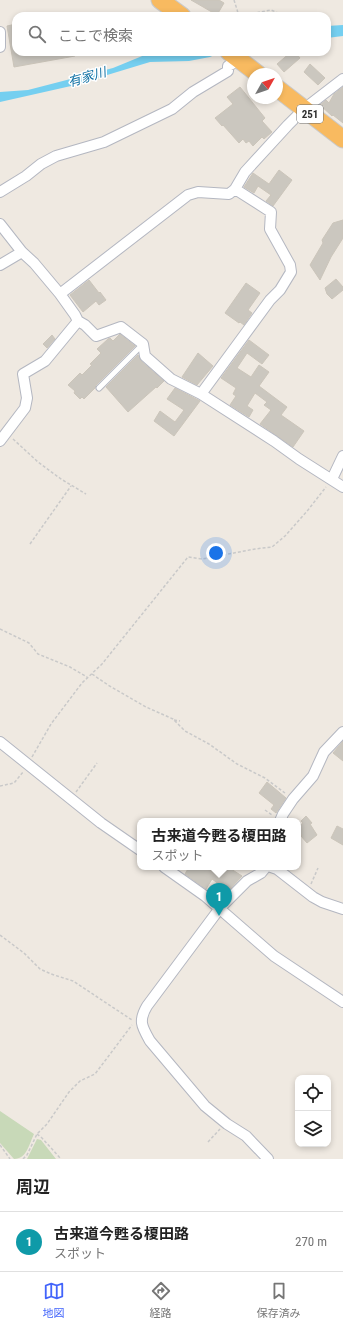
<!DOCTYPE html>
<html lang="ja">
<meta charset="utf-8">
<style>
:root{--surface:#fff;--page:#f2f2f2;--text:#222;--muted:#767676;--line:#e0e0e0;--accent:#4264fb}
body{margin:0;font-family:"Roboto Condensed","Noto Sans JP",sans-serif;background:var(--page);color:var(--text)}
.controls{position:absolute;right:12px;bottom:12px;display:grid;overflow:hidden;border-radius:8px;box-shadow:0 2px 6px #0003}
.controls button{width:36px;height:36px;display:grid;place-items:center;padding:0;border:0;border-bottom:1px solid var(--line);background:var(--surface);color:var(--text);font:20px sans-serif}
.compass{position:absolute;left:247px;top:68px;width:36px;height:36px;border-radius:50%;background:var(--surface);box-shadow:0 2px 6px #0003;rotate:50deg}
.you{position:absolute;left:216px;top:553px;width:14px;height:14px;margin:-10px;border:3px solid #fff;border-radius:50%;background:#1a73e8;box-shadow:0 0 0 6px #1a73e833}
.badge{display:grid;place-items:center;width:26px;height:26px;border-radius:50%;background:var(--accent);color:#fff;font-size:13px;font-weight:700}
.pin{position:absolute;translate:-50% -33px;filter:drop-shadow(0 1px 2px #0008)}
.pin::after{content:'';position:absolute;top:21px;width:14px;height:12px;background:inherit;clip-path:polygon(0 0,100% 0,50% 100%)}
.popup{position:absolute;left:137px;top:818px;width:164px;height:52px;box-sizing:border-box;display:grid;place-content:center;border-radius:8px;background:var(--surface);filter:drop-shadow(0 1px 3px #0005);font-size:13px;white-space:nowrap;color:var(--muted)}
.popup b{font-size:15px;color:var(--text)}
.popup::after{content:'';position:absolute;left:50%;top:100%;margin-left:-8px;border:8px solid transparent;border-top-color:var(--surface)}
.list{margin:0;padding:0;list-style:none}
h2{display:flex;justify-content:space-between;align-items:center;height:52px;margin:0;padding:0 16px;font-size:17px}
h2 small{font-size:13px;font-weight:400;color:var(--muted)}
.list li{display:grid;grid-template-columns:26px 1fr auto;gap:12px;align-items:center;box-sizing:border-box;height:60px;padding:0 16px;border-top:1px solid var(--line)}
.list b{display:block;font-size:15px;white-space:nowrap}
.list p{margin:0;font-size:13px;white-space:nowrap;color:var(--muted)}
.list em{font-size:13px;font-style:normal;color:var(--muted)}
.icon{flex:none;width:22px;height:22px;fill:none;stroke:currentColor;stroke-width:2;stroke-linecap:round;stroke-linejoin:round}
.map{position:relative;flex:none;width:343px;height:1159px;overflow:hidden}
.search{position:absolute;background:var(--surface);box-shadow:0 2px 6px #0003;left:12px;right:12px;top:12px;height:44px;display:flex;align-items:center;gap:10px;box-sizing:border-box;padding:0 14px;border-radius:12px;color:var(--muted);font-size:15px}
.sheet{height:112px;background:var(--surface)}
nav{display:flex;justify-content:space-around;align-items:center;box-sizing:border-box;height:56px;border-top:1px solid var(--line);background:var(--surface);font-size:11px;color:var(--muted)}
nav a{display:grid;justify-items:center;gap:2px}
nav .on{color:var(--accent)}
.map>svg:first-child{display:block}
.cemetery{fill:#c8d9b8}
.water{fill:#75cff0}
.building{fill:#cbc7bf;stroke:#cbc5ba}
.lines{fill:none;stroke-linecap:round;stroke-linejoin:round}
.service-casing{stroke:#b4b7c1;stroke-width:7}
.minor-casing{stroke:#b4b7c1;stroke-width:12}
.trunk-casing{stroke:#c9c9c9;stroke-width:19}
.path{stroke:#c9c9c9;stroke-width:1.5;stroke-dasharray:3 2;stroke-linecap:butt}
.service{stroke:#fff;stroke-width:5}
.minor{stroke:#fff;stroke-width:10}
.trunk{stroke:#f8ba60;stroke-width:17}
.labels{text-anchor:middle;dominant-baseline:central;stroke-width:3;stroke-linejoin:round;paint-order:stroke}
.shield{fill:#fff;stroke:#6d6d6d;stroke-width:1}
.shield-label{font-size:11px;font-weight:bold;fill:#2e2e2e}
.water-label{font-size:13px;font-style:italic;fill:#0d6fa3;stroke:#fff}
</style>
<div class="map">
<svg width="343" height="1159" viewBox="0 0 343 1159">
<rect width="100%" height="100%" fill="#efe9e1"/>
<path class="cemetery" d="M 0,1111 L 34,1134 C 29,1144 27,1159 14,1159 L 0,1143 Z
M 37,1139 L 41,1140 L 56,1159 L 27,1159 Z"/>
<path class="water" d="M 343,25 L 343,36 L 327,38 L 327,26 Z
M 152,52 L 221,52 L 210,57 L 189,61 L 150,62 L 71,86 L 0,102 L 0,92 L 28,90 L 113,68 Z"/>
<path class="building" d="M 191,0 L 219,0 L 224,3 L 217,15 Z
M 16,24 L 16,52 L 75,52 L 75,56 L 14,67 L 7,26 Z
M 291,52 L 295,52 L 300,58 L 284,72 L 277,64 Z
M 310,64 L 325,78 L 318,85 L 304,72 Z
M 240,87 L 265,118 L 262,121 L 272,132 L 264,139 L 262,137 L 253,146 L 249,141 L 246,143 L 243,139 L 239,143 L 223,125 L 222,126 L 215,118 L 233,104 L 227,97 Z
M 343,87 L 343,123 L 333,115 L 332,116 L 320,105 L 326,100 L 329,103 L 334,94 Z
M 279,170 L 292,180 L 273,206 L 266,201 L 271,195 L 258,186 L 254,193 L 244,187 L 253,173 L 269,184 Z
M 343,220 L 343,238 L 331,257 L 320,280 L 310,265 L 323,243 L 322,240 L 333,223 Z
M 336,279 L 343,287 L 343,290 L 332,299 L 327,294 L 325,288 Z
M 89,280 L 99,293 L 100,292 L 106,300 L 99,305 L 96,301 L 83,312 L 70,295 Z
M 246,283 L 260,293 L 248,310 L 252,313 L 244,325 L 240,322 L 239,323 L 225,313 Z
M 120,334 L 135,346 L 96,385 L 95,388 L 84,399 L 82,397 L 80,399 L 74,393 L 75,391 L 68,385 L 80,373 L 82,375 L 92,365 L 90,364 L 101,353 L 97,349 L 108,339 L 110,338 L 113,341 Z
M 52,335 L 55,339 L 47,348 L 43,344 Z
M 249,340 L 269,355 L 262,364 L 247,353 L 237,368 L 251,377 L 259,365 L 269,372 L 259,386 L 287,407 L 281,415 L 304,431 L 293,447 L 260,424 L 271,410 L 264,405 L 267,402 L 255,393 L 247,406 L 253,410 L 249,417 L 230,405 L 236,396 L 233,394 L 236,388 L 221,378 Z
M 198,353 L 213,366 L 197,385 L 182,377 Z
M 138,355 L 141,361 L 164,381 L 157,388 L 156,387 L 128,412 L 106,387 Z
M 175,388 L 200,401 L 174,436 L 154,421 L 160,411 L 175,422 L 184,410 L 167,399 Z
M 343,741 L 343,761 L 333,753 Z
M 267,782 L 286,798 L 276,813 L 271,809 L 274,805 L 259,793 Z
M 306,816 L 312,823 L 310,824 L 317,835 L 307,843 L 301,836 L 302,835 L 298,830 L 298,827 L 303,823 L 301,821 Z
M 337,826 L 343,829 L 343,845 L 331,838 Z
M 189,867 L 228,867 L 242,876 L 230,889 L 229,888 L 227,890 L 212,879 L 206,889 L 185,874 Z"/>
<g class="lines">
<defs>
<path id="service" d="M 99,388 L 143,344"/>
<path id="minor" d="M 0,32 L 0,47
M 0,192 L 26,176 L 41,164 L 56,156 L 104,142 L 172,109 L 193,92 L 228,71 L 228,66 L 232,64
M 0,224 L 22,252 L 34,263 L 60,294 L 75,315 L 78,321 L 85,325 L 96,336 L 121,327 L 143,344 L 145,356 L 171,379 L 201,394 L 274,441 L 299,459 L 343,487
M 0,265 L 22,252
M 60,294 L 188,195 L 198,192 L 229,194 L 235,189 L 245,172 L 288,125 L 304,109 L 343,79
M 201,394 L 270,300 L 280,290 L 291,272 L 290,265 L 270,229 L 271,212 L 235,189
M 0,441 L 25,408 L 27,398 L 23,374 L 45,361 L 78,321
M 332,479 L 343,456
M 0,742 L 101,823 L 140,850
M 280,821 L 283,814 L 293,799 L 313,776 L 324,752 L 343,732
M 164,867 L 205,896 L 274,956 L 343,1002
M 266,867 L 261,873 L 247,881 L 220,908 L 147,1006 C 138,1021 142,1027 150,1041 L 205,1106 L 227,1124 L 246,1136 L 268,1159
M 271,867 L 277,869 L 313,897 L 322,902 L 343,909"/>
<path id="trunk" d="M 160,0 L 182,16
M 229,52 L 258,74
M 277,88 L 343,139"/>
</defs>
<use href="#service" class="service-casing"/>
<use href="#minor" class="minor-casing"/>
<use href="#trunk" class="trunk-casing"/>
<path class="path" d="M 234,0 L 239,16 L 271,10 L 283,15 L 294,13
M 13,439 L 38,462 L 61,479 L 86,494
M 30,544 L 71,486
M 0,629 L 29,643 L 38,654 L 70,667 L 87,677
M 92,674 L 108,685 L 146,707 L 173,719 L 185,731 L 209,744 L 237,764 L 265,778 L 285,793
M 174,720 L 180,721
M 32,757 L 51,724 L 82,683 L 102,664 L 188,557 L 202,559 L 255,549 L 272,547 L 285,536 L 308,510 L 326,487
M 0,786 L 14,783 L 23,772
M 76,792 L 97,763
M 265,810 L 272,815
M 311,884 L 318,868
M 0,935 L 24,953 L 40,969 L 51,974 L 73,981 L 132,1020
M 37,1134 L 42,1138 L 61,1159
M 208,1142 L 220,1129
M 0,1145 L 10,1159
M 23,1159 L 27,1155 L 37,1134 L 47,1124 L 69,1092 L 80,1081 L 95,1074 L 132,1025"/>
<use href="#service" class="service"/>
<use href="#minor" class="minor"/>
<use href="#trunk" class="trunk"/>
</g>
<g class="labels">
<rect class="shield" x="297" y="105" width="26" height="18" rx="3"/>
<g class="shield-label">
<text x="310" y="114">251</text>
</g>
<g class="water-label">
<text transform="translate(87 77) rotate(-16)">有家川</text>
</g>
</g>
</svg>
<div class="controls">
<button><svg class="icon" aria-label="locate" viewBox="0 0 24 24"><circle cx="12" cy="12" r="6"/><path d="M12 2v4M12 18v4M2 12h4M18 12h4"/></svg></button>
<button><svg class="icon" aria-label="layers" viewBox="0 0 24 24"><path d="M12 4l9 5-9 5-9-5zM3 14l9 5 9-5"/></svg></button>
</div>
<svg class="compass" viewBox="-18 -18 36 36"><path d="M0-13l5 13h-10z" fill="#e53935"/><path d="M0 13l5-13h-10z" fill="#767676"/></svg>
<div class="you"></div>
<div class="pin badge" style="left:219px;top:916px;background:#0f9aa8">1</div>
<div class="popup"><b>古来道今甦る榎田路</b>スポット</div>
<div class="search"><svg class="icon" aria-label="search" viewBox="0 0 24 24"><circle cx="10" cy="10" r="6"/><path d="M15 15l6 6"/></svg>ここで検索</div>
</div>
<section class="sheet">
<h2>周辺<small></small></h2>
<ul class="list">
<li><span class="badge" style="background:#0f9aa8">1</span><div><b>古来道今甦る榎田路</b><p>スポット</p></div><em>270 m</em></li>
</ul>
</section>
<nav>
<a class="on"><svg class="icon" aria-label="map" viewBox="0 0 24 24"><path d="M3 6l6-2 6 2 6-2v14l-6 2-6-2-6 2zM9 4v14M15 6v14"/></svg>地図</a>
<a><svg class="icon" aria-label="directions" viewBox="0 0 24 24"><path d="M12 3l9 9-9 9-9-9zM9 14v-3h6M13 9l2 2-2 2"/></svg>経路</a>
<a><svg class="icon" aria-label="saved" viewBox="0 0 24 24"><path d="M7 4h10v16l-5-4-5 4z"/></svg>保存済み</a>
</nav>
